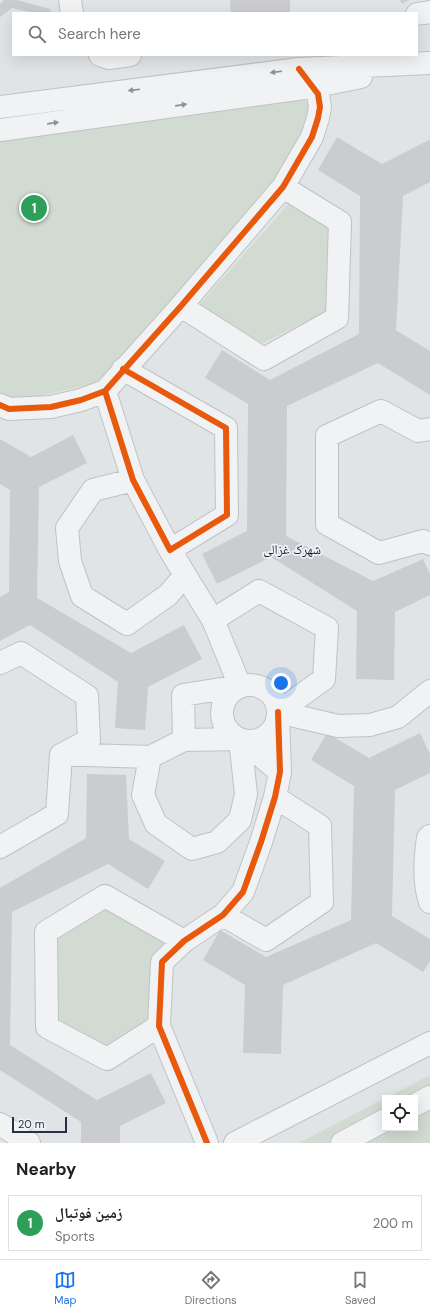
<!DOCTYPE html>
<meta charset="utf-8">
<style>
:root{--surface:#fff;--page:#f6f6f6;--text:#222;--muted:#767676;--line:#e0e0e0;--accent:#1a73e8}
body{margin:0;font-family:"DM Sans","Noto Naskh Arabic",sans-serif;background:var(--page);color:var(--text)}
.controls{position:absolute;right:12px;bottom:12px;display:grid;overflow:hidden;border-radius:0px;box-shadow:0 4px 16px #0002}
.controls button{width:36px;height:36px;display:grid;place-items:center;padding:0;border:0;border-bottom:1px solid var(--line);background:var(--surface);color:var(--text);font:20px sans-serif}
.scale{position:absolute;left:12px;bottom:10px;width:55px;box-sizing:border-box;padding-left:4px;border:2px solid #273142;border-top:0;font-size:11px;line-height:14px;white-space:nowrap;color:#273142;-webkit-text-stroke:3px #eff2f7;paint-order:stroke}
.you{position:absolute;left:281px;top:683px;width:14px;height:14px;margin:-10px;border:3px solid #fff;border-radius:50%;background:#1a73e8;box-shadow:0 0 0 6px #1a73e833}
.badge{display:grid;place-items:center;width:26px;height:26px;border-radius:50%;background:var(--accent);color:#fff;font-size:13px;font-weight:700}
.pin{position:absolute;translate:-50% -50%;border:2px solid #fff;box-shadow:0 1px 4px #0006}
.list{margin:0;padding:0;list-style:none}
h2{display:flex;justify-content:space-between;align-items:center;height:52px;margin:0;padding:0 16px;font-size:17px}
h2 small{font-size:13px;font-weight:400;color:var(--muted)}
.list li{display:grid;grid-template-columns:26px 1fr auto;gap:12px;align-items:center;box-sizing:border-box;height:56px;margin:0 8px 8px;padding:0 8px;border:1px solid var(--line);border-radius:0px}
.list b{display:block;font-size:15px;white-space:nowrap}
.list p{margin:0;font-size:13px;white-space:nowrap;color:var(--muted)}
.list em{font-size:13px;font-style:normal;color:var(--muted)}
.icon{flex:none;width:22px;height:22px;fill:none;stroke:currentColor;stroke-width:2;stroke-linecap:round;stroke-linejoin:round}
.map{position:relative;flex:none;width:430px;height:1143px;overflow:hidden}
.search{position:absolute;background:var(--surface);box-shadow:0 4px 16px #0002;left:12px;right:12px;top:12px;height:44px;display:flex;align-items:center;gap:10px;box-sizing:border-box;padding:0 14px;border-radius:0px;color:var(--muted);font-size:15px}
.sheet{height:116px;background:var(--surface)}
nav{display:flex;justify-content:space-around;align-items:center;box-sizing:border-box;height:56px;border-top:1px solid var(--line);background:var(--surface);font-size:11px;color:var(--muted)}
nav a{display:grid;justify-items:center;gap:2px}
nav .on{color:var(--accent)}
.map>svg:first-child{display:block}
.green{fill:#d2dbd2}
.building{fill:#cacccf}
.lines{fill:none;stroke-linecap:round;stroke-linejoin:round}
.minor-casing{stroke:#bfc2c5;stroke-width:24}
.minor{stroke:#f1f2f3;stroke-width:22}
.cycleway-casing{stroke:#eff2f7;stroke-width:8}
.cycleway{stroke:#e8590c;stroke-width:6}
.oneway{fill:#8c929a}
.labels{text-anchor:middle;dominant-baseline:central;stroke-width:3.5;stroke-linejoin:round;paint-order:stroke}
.neighbourhood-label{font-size:13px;fill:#1a2232;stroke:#eff2f7}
</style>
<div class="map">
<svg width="430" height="1143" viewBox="0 0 430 1143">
<rect width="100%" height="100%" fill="#e1e4e7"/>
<path class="green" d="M 301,97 L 309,103 L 311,113 L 291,162 L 216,251 L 106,374 L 92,384 L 30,398 L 11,401 L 0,397 L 0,139 Z
M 292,200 L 333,230 L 329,310 L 261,344 L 199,305 Z
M 109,907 L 166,941 L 152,959 L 148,1019 L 103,1047 L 55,1020 L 56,936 Z
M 430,1075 L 430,1143 L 299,1143 L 385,1098 L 385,1128 L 415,1128 L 415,1098 L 386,1098 Z"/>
<path class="building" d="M 4,0 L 17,0 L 50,9 L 51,13 L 34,13 L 12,8 L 0,17 L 0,4 Z
M 230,0 L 290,0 L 290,13 L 231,13 Z
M 400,0 L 409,0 L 402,4 Z
M 337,137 L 382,164 L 429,140 L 430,141 L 430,182 L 403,196 L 396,330 L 430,351 L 430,395 L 378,363 L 287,406 L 286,536 L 373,581 L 423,559 L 430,574 L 430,595 L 395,612 L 394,680 L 356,679 L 357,611 L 271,557 L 217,584 L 202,554 L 247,531 L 248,404 L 205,378 L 222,350 L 270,380 L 359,334 L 360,196 L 318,170 Z
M 73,435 L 87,463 L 39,487 L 37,598 L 131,653 L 184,625 L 202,659 L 148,687 L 145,730 L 115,728 L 118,682 L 30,625 L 0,641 L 0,597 L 9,592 L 10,490 L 0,484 L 0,439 L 31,457 Z
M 327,733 L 369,758 L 420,733 L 430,754 L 430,773 L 395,790 L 392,916 L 430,939 L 430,961 L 423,972 L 376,943 L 283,985 L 281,1054 L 243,1053 L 245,985 L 203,960 L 220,930 L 266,957 L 351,920 L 354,786 L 311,760 Z
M 87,774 L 126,775 L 129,839 L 165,861 L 148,889 L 108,864 L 12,912 L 10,1045 L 97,1100 L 151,1073 L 166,1103 L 120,1126 L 120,1143 L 81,1143 L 81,1122 L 0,1070 L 0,888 L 86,838 Z"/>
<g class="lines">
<defs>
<path id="minor" d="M 70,0 L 72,13
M 417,14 L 430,12
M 100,55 L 109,58 L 130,55
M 0,107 L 299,69 L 430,63
M 0,130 L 312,87 L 361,77
M 181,306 L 264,359 L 337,318 L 340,222 L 283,187
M 105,391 L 133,480 L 170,550 L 227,515 L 226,428 L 123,369
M 0,405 L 9,409 L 51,407 L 81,400 L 105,391 L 181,306 L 283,187 L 312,137 L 318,118 L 320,107 L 318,94 L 299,69
M 430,429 L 418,431 L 381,411 L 327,436 L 327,524 L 379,553 L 423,541 L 430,544
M 133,480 L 93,490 L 67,528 L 70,561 L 82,596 L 127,624 L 168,595 L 185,575 L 170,550
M 213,620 L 259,591 L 327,628 L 324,679 L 278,712
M 0,663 L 21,653 L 87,696 L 89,740 L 61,755 L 57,814 L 0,847
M222 713a28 28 0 1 1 56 0a28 28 0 1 1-56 0Z
M 278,712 L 338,726 L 370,725 L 398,717 L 430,691
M 240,739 L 280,772
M 184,740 L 183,695 L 240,686 L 213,620 L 185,575
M 61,755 L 87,755 L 150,757 L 143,795 L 156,824 L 192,849 L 217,842 L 240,820 L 246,794 L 240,739 L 184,740 L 150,757
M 430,836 L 428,838 C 425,858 423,882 430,902
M 223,915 L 266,940 L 322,902 L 320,826 L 275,797
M 159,1026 L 107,1059 L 47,1027 L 46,932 L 105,896 L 184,941
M 415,1105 L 430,1097
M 0,1124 L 29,1143
M 207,1143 L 159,1026 L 162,962 L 184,941 L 223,915 L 243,892 L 261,842 L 275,797 L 280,772 L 278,712
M 235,1143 L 430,1043
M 342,1143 L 385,1120"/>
</defs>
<use href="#minor" class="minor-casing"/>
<use href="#minor" class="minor"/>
<defs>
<path id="cycleway" d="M 105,391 L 133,480 L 170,550 L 227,515 L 226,428 L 123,369
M 0,405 L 9,409 L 51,407 L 81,400 L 105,391 L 181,306 L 283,187 L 312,137 L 318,118 L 320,107 L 318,94 L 299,69
M 207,1143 L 159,1026 L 162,962 L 184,941 L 223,915 L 243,892 L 261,842 L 275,797 L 280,772 L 278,712"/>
</defs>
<use href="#cycleway" class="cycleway-casing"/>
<use href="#cycleway" class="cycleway"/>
</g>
<defs><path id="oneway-solid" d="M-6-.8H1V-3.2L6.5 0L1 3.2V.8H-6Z"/></defs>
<g class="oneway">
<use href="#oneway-solid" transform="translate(276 72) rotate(173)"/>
<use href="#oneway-solid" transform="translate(134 90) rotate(173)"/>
<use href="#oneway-solid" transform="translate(181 105) rotate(-8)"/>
<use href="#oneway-solid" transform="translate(53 123) rotate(-8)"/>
</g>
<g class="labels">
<g class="neighbourhood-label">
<text x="292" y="549">شهرک غزالی</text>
</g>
</g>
</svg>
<div class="controls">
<button><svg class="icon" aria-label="locate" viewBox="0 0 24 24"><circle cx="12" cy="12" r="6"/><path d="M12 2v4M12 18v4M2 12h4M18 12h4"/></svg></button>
</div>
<div class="scale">20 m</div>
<div class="you"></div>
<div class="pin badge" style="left:34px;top:208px;background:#2e9e5b">1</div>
<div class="search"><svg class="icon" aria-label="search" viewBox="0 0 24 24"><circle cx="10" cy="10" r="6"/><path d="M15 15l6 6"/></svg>Search here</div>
</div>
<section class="sheet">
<h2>Nearby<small></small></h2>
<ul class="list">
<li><span class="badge" style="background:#2e9e5b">1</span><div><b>زمین فوتبال</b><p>Sports</p></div><em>200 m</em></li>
</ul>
</section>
<nav>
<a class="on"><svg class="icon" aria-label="map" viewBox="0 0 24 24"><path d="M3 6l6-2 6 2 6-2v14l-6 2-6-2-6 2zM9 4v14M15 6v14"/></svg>Map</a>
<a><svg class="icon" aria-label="directions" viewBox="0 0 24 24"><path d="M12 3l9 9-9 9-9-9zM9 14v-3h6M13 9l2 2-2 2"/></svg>Directions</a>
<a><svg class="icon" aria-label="saved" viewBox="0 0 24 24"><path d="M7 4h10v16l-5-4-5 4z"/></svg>Saved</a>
</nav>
